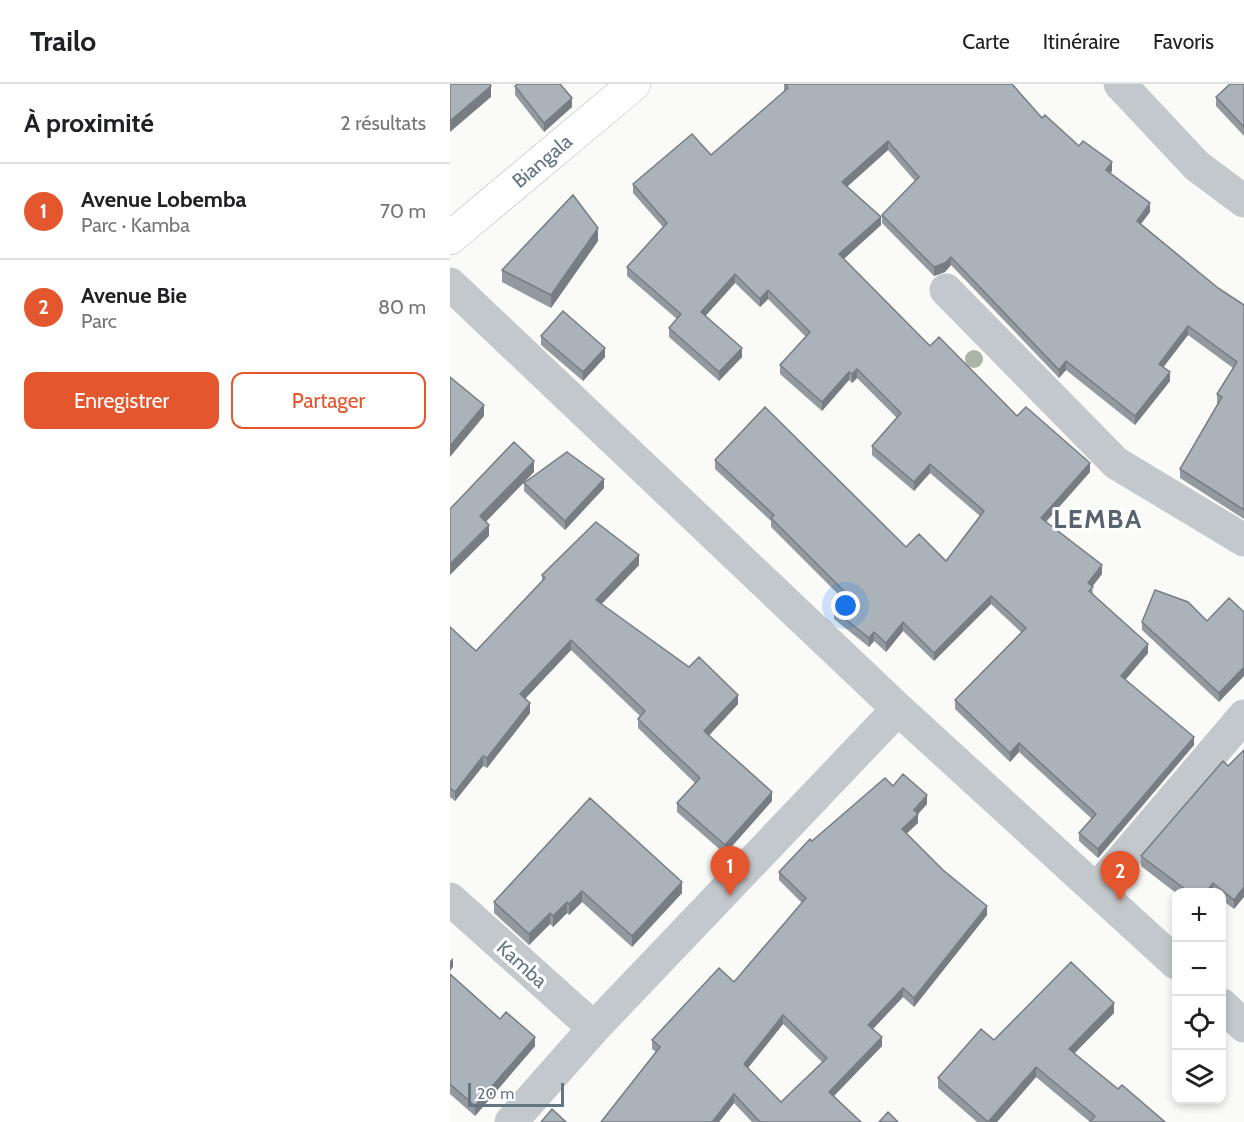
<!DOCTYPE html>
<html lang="fr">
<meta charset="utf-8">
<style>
:root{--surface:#fff;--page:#f2f2f2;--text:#202124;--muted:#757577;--line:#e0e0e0;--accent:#e4572e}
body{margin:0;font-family:Cabin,sans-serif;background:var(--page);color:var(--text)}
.controls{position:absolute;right:18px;bottom:18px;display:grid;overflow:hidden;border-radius:12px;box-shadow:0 3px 9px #0003}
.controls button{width:54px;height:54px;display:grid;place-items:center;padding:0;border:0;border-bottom:2px solid var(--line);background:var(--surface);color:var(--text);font:30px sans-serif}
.scale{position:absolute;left:18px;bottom:15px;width:96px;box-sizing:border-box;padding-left:6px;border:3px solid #657683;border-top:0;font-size:16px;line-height:21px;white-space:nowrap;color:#657683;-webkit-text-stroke:4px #fff;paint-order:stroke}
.you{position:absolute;left:396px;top:522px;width:21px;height:21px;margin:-15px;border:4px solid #fff;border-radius:50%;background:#1a73e8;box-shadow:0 0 0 9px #1a73e833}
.badge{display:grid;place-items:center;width:39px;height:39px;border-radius:50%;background:var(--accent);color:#fff;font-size:20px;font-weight:700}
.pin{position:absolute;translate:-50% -50px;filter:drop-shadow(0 2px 3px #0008)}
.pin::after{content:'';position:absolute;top:32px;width:21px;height:18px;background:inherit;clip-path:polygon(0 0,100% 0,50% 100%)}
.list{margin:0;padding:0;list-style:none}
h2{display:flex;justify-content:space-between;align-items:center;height:78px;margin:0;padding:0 24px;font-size:26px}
h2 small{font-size:20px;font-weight:400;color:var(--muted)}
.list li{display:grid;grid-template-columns:39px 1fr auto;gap:18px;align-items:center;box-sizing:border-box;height:96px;padding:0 24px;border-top:2px solid var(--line)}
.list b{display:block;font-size:22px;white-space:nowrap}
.list p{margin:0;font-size:20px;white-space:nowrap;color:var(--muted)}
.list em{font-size:20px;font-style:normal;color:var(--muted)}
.actions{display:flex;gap:12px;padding:18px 24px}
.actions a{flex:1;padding:14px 0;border:2px solid var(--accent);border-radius:12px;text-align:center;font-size:21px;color:var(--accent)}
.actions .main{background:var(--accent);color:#fff}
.icon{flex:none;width:33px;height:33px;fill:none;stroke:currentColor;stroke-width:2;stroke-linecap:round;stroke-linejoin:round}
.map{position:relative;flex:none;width:794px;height:1038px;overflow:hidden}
header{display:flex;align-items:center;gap:36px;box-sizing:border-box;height:84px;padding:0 30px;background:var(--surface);border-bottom:2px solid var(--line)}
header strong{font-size:28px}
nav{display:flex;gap:33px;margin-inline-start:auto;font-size:21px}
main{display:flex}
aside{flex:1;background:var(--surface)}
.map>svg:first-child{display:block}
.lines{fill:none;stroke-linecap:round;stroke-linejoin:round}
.secondary-casing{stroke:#b3babf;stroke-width:34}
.street{stroke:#c3c8cc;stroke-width:33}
.secondary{stroke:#fff;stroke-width:33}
.tree{fill:#aab4a7}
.wall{fill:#929a9f;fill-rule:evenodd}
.shaded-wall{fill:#777d82}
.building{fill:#aab3b9;stroke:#777d82;stroke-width:1.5;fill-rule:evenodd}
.labels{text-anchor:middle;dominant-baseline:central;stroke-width:6;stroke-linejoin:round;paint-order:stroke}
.street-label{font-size:20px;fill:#657683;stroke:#fff}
.district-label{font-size:26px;font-weight:bold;letter-spacing:1.5px;fill:#57646e;stroke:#fff}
</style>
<header>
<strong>Trailo</strong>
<nav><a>Carte</a><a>Itinéraire</a><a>Favoris</a></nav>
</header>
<main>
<aside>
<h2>À proximité<small>2 résultats</small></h2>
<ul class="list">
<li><span class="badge">1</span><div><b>Avenue Lobemba</b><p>Parc · Kamba</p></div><em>70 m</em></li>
<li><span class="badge">2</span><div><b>Avenue Bie</b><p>Parc</p></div><em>80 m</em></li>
</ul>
<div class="actions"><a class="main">Enregistrer</a><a>Partager</a></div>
</aside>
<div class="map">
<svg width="794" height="1038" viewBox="0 0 794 1038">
<rect width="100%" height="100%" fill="#fafaf8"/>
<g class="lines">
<defs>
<path id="secondary" d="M 0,154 L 184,0"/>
</defs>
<use href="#secondary" class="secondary-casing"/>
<path class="street" d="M 670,0 L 747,82 L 794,117
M 0,200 L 448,625 L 726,879
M 496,206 L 666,379 L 794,456
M 647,805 L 794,632
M 0,815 L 144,944
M 772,921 L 794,942
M 61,1038 L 144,944 L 448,625"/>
<use href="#secondary" class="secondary"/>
</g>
<circle class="tree" cx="524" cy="275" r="9"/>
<path class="wall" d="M 334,0 L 562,0 L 592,34 L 662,87 L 660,89 L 700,128 L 691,140 L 768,204 L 794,221 L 794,435 L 730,394 L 730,385 L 768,320 L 767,319 L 767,310 L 783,284 L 738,251 L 713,283 L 720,297 L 685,341 L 616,286 L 609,294 L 501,181 L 495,188 L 484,192 L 432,139 L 432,131 L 465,97 L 438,66 L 397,103 L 431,141 L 394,175 L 480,262 L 567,332 L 640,388 L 596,438 L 652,490 L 642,503 L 643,510 L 698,569 L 675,596 L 744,661 L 648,774 L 629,757 L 629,749 L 642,735 L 569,668 L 560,678 L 505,625 L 505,616 L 572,549 L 541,520 L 484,577 L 453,547 L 436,568 L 424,557 L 419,563 L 384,535 L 384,526 L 393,515 L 321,443 L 321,437 L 265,385 L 265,376 L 456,463 L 496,477 L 530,432 L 480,389 L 464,407 L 422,371 L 422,362 L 447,334 L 407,294 L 402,299 L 399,296 L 372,327 L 330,290 L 330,281 L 356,253 L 318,215 L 310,223 L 285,199 L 255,232 L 292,273 L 269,297 L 219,253 L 219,244 L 227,235 L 177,192 L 177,183 L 213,143 L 183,109 L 183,100 L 261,71 L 334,8 Z
M 794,0 L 794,52 L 766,22 L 766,13 Z
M 65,2 L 122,23 L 94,48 L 65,11 Z
M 148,157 L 101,224 L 52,198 L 52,186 Z
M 91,252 L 155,273 L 133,297 L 91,261 Z
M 74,399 L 154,404 L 115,446 L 74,407 Z
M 189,481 L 151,520 L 288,620 L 259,651 L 322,717 L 275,770 L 227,728 L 227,719 L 245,699 L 188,644 L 188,635 L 190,632 L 121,566 L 75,615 L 80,629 L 37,684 L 33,682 L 5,717 L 0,713 L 0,543 L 26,567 L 92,497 L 92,491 Z
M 779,514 L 769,618 L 692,546 L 692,538 L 757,537 Z
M 794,666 L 784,825 L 771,815 L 771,808 L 726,809 L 691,782 L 691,772 Z
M 443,702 L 477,720 L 468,730 L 468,739 L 456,749 L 537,831 L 464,923 L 453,913 L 423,945 L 432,962 L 384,1012 L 411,1038 L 302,1038 L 284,1019 L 269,1038 L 151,1038 L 206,968 L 202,965 L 202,956 L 284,898 L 352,819 L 329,796 L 329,788 L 362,757 ZM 333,940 L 372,978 L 331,1018 L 298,984 Z
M 140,714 L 232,809 L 182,863 L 132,818 L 119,831 L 117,829 L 103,843 L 100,840 L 79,861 L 44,829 L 44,818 Z
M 0,890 L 50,935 L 85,962 L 25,1032 L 0,1010 Z
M 664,929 L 624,969 L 668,1005 L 640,1038 L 586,993 L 547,1038 L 527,1038 L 488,1004 L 488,994 L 544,956 Z"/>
<path class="shaded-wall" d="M 41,2 L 41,13 L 0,48 L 0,37 Z
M 122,14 L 122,23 L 94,48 L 94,39 Z
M 438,57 L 438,66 L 392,107 L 392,98 Z
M 662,78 L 662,87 L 656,95 L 656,86 Z
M 700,119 L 700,128 L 687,145 L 687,137 Z
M 431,133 L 431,141 L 389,179 L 389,170 Z
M 148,144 L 148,157 L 101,224 L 101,211 Z
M 501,173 L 501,181 L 495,188 L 484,192 L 484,183 Z
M 285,190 L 285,199 L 251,237 L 251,228 Z
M 318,206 L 318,215 L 310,223 L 310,215 Z
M 738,242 L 738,251 L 709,289 L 709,280 Z
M 155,264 L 155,273 L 133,297 L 133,288 Z
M 292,264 L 292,273 L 269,297 L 269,288 Z
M 616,277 L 616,286 L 609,294 L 609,286 Z
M 407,285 L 407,294 L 402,299 L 402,290 Z
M 399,288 L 399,296 L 372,327 L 372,318 Z
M 720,288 L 720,297 L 685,341 L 685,332 Z
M 34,321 L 34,332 L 0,373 L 0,362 Z
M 84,377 L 84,388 L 30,444 L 30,432 Z
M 640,379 L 640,388 L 591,443 L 591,434 Z
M 480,380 L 480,389 L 464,407 L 464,398 Z
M 154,395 L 154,404 L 115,446 L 115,437 Z
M 39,441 L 39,452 L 0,491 L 0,480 Z
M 189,471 L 189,481 L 146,526 L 146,516 Z
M 652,481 L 652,490 L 638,508 L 638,499 Z
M 541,512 L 541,520 L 484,577 L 484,569 Z
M 453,538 L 453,547 L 436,568 L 436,559 Z
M 424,548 L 424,557 L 419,563 L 419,554 Z
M 121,556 L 121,566 L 70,620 L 70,610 Z
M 698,560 L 698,569 L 671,601 L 671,592 Z
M 794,583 L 794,592 L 769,618 L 769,609 Z
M 288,611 L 288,620 L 254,657 L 254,647 Z
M 80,619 L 80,629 L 37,684 L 37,674 Z
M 744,653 L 744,661 L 648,774 L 648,765 Z
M 569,659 L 569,668 L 560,678 L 560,669 Z
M 33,672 L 33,682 L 5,717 L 5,708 Z
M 322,708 L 322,717 L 275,770 L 275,761 Z
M 477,711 L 477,720 L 468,730 L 468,739 L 452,754 L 452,745 L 464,726 Z
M 232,798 L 232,809 L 182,863 L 182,852 Z
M 763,799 L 763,808 L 756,808 Z
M 794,803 L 794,813 L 784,825 L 784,816 Z
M 132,807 L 132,818 L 119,831 L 119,820 Z
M 117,818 L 117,829 L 103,843 L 103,832 Z
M 537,822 L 537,831 L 464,923 L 464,914 Z
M 100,829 L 100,840 L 79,861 L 79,850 Z
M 3,874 L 3,883 L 0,887 L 0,877 Z
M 453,904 L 453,913 L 418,950 L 418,941 Z
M 664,919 L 664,929 L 619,975 L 619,965 Z
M 333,931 L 333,940 L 294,989 L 294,980 Z
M 85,953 L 85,962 L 25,1032 L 25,1022 Z
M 432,953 L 432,962 L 379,1017 L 379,1008 Z
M 586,983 L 586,993 L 547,1038 L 539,1038 Z
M 284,1010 L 284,1019 L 269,1038 L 262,1038 Z"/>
<path class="building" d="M 0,0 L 40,0 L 41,2 L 0,37 Z
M 68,0 L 110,0 L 122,14 L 94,39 L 65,2 Z
M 335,0 L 562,0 L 592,34 L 595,31 L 629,62 L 633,57 L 662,78 L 656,86 L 700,119 L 687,137 L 768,204 L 794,221 L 794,426 L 730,385 L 772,313 L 767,310 L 787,278 L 738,242 L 709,280 L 720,288 L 685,332 L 616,277 L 609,286 L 501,173 L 495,179 L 484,183 L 432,131 L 469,93 L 438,57 L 392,98 L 431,133 L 389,170 L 480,262 L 489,253 L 567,332 L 576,323 L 640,379 L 591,434 L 652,481 L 638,499 L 643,503 L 639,507 L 698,560 L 671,592 L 744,653 L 648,765 L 629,749 L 646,730 L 569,659 L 560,669 L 505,616 L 576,544 L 541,512 L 484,569 L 453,538 L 436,559 L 424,548 L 419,554 L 384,526 L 397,510 L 321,434 L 324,431 L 265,376 L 315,323 L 456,463 L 469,450 L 496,477 L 534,427 L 480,380 L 464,398 L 422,362 L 451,329 L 407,285 L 402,290 L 399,288 L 372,318 L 330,281 L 360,248 L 318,206 L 310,215 L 285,190 L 251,228 L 292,264 L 269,288 L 219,244 L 231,230 L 177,183 L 217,139 L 183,100 L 242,50 L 261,71 L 338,4 Z
M 780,0 L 794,0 L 794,43 L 766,13 Z
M 123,111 L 148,144 L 101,211 L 52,186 Z
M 113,227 L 155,264 L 133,288 L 91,252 Z
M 0,293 L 34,321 L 0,362 Z
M 64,358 L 84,377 L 30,432 L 39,441 L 0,480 L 0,425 Z
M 117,368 L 154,395 L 115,437 L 74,399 Z
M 146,438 L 189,471 L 146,516 L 239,583 L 249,573 L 288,611 L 254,647 L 322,708 L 275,761 L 227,719 L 250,694 L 188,635 L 195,627 L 121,556 L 70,610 L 80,619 L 37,674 L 33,672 L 5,708 L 0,704 L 0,543 L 26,567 L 95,494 L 92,491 Z
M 705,506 L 738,518 L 757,537 L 779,514 L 794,528 L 794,583 L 769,609 L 692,538 Z
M 794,666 L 794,803 L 784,816 L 763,799 L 756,808 L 739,808 L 691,772 L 773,677 L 778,682 Z
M 453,690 L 477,711 L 464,726 L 468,730 L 452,745 L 493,786 L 537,822 L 464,914 L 453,904 L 418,941 L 432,953 L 379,1008 L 411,1038 L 310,1038 L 284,1010 L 262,1038 L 151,1038 L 210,963 L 202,956 L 269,884 L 284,898 L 356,814 L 329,788 L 360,755 L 362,757 L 435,694 L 443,702 ZM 333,931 L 377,974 L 331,1018 L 294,980 Z
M 140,714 L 232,798 L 182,852 L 132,807 L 119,820 L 117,818 L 103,832 L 100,829 L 79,850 L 44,818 Z
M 621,878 L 664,919 L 619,965 L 668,1005 L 672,1001 L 715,1038 L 640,1038 L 645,1032 L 586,983 L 538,1038 L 488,994 L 531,945 L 544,956 Z
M 0,890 L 50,935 L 56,928 L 85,953 L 25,1022 L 0,1000 Z
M 102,1025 L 116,1038 L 91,1038 Z
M 438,1028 L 448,1038 L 429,1038 Z"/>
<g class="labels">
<g class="street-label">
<text transform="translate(92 77) rotate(-40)">Biangala</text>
<text transform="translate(72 880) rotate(42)">Kamba</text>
</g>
<g class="district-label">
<text x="648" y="435">LEMBA</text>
</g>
</g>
</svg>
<div class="controls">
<button>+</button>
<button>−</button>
<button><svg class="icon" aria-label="locate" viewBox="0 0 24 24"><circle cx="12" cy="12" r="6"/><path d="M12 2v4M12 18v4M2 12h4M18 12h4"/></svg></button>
<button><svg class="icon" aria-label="layers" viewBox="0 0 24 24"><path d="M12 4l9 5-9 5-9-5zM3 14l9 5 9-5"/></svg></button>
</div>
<div class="scale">20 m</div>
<div class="you"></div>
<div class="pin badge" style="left:280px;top:812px">1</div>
<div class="pin badge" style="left:670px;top:817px">2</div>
</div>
</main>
